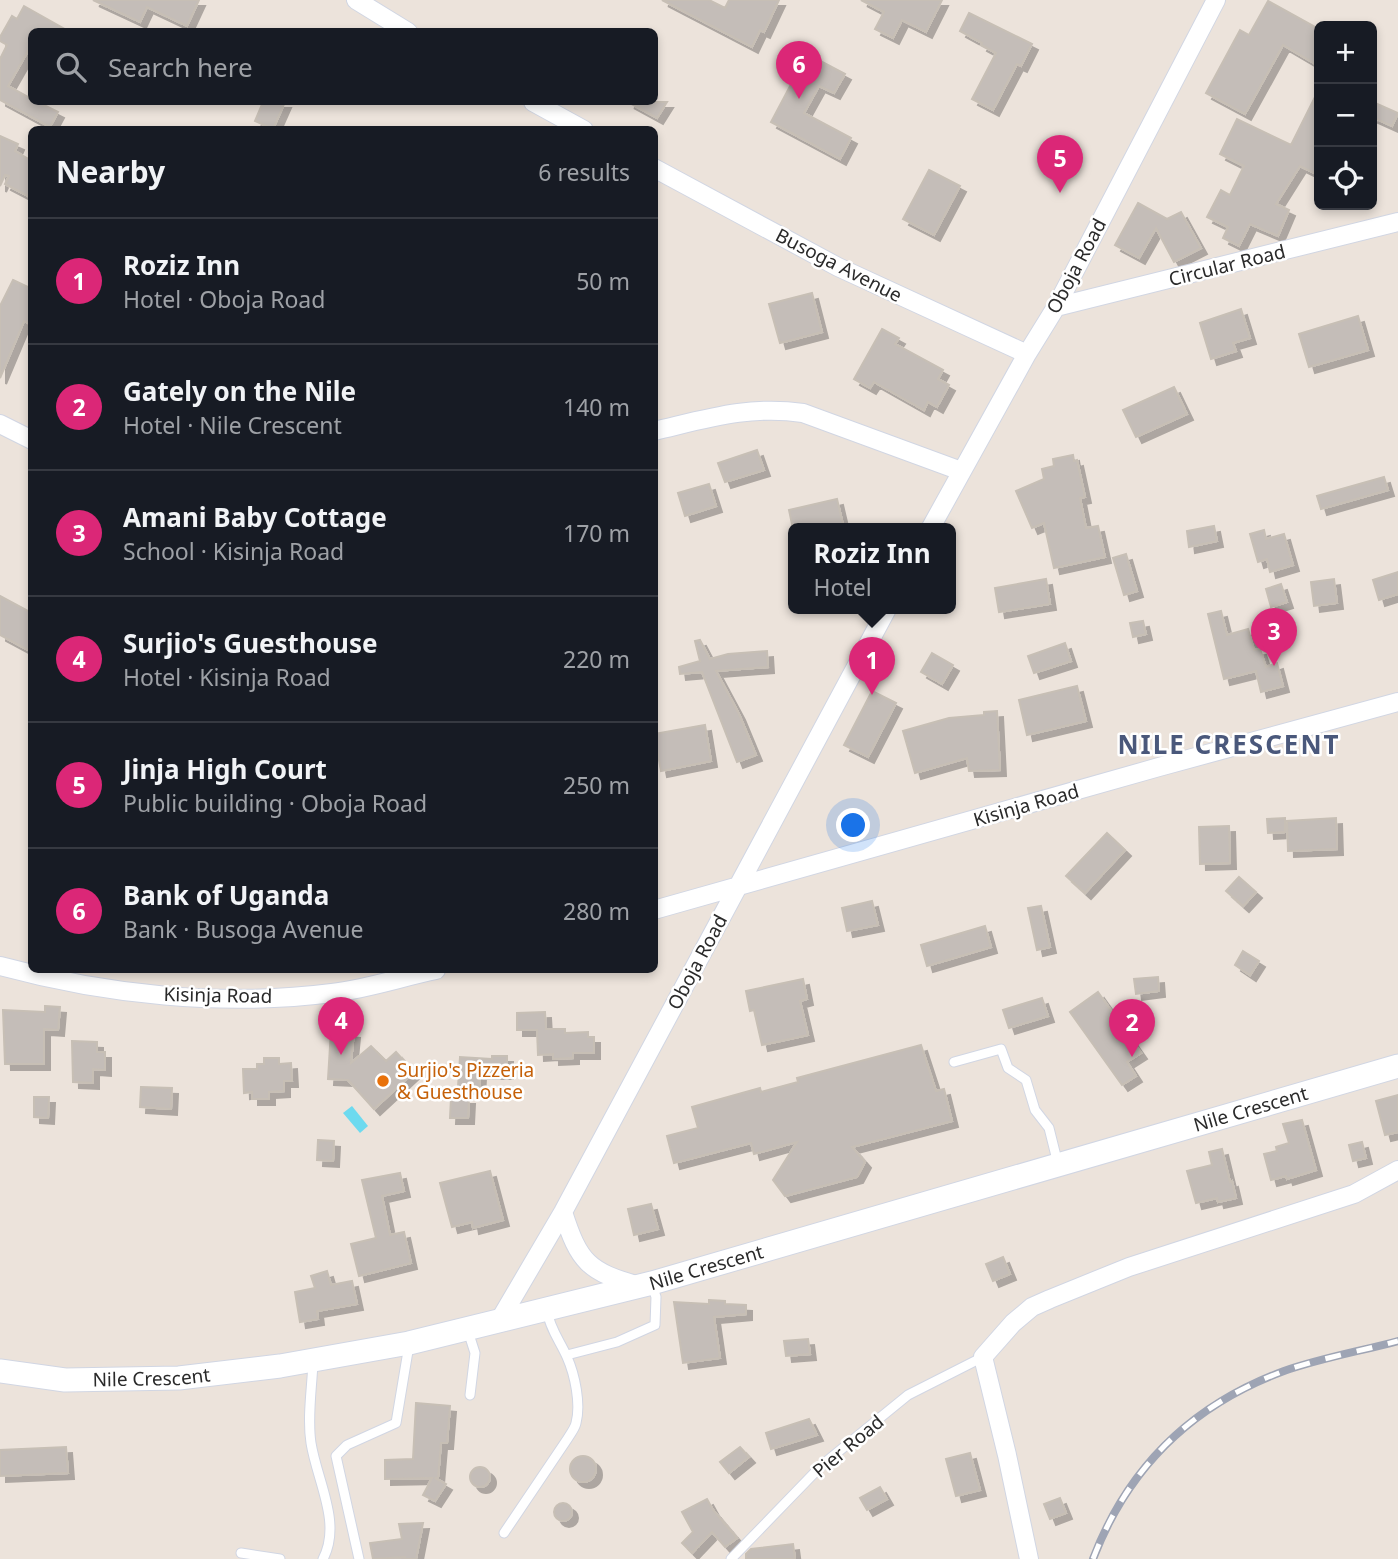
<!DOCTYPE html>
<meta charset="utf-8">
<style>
:root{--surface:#171b24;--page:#242831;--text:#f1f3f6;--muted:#9ea1a6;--line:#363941;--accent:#db2777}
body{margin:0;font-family:"Noto Sans",sans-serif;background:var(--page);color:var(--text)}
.controls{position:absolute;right:21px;top:21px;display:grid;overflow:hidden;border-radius:10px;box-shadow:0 4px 10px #0003}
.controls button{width:63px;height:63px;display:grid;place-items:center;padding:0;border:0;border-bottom:2px solid var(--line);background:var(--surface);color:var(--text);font:35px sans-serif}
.you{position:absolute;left:854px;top:826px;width:24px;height:24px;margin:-18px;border:5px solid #fff;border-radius:50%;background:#1a73e8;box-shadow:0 0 0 10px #1a73e833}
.badge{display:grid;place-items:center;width:46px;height:46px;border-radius:50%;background:var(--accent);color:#fff;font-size:23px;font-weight:700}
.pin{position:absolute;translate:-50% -58px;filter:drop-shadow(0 2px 4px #0008)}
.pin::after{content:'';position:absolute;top:37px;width:24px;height:21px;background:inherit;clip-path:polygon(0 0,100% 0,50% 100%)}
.popup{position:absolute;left:788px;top:523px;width:168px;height:91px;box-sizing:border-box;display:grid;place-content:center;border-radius:10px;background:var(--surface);filter:drop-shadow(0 2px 5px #0005);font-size:23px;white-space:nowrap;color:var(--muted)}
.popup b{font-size:26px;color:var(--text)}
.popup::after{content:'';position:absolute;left:50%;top:100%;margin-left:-14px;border:14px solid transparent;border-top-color:var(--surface)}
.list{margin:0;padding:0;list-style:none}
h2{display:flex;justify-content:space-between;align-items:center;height:91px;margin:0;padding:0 28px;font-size:30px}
h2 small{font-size:23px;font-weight:400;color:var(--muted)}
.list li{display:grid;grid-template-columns:46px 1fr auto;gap:21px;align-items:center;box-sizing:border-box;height:126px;padding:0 28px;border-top:2px solid var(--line)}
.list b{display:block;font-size:26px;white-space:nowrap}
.list p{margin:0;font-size:23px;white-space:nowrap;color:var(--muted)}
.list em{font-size:23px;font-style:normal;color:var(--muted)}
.icon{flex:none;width:38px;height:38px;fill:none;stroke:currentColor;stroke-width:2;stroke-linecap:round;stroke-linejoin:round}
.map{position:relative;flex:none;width:1398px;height:1559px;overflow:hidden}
.search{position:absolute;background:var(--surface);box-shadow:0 4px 10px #0003;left:28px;top:28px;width:630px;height:77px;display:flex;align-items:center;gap:18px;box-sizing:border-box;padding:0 24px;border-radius:10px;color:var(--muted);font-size:26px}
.panel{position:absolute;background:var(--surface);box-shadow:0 4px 10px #0003;left:28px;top:126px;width:630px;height:847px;border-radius:10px}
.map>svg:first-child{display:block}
.water{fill:#6ddaef}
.building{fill:#c4bdb8;stroke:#c7bfb5;stroke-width:2;filter:url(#shadow)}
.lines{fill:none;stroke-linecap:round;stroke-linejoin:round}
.service-casing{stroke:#d1d6e3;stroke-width:11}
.minor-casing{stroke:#d1d6e3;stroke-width:20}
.tertiary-casing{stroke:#d1d6e3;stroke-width:25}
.service{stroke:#fff;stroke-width:9}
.minor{stroke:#fff;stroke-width:18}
.tertiary{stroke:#fff;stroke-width:23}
.rail-casing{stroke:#9ea4b4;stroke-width:8}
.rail{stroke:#fff;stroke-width:5;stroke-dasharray:16;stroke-linecap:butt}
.food-dot{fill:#e8710a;stroke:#fff;stroke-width:2.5}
.labels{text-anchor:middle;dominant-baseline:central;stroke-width:5;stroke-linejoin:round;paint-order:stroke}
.street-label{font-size:19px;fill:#2a2a2a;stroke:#fff}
.food-label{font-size:19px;fill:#c56008;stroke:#fff;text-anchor:start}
.district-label{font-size:26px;font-weight:bold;letter-spacing:2px;fill:#4a587b;stroke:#fff}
</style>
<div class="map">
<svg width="1398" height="1559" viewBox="0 0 1398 1559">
<defs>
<filter id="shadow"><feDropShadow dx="6" dy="6" stdDeviation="0" flood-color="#0004"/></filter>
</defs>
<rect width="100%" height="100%" fill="#ece3db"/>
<path class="water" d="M 352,1106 L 368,1126 L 360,1133 L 343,1113 Z"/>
<path class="building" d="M 93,0 L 199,0 L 187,26 L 147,7 L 140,22 Z
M 662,0 L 709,0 L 725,8 L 729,0 L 779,0 L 764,32 L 760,30 L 752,47 Z
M 861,0 L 942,0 L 926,32 L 902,20 L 893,38 L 875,29 L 884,12 Z
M 1268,1 L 1319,29 L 1319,66 L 1283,45 L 1245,114 L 1206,93 L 1240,30 L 1249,35 Z
M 24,6 L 70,32 L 32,32 L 32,44 L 8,86 L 32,99 L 32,102 L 38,102 L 58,112 L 50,127 L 0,100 L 0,59 L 7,45 L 0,41 L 0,37 L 12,16 L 17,19 Z
M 969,13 L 1032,44 L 1021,66 L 1017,64 L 993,110 L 972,99 L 996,53 L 981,45 L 982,43 L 960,31 Z
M 807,54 L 845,74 L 834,93 L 819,86 L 804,113 L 851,138 L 840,159 L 771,122 Z
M 1319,89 L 1319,162 L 1314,173 L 1300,166 L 1276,204 L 1289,210 L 1278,236 L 1250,224 L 1239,246 L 1223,238 L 1228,227 L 1207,217 L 1221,190 L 1230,195 L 1244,166 L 1220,154 L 1237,119 L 1291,145 Z
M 263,102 L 285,102 L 273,129 L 255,121 Z
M 628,102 L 667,102 L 657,118 Z
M 1375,103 L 1398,113 L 1392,126 L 1372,117 Z
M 0,136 L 18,144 L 15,151 L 32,161 L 32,198 L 5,184 L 9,176 L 5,175 L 0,186 Z
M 929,170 L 960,186 L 934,235 L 903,219 Z
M 1138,203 L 1167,219 L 1181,212 L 1201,248 L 1174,262 L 1156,228 L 1139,258 L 1115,245 Z
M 13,280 L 32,289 L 32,325 L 24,321 L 0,378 L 0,306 Z
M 812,293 L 822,332 L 780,343 L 769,304 Z
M 1241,309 L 1250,338 L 1233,343 L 1236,351 L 1211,359 L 1200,323 Z
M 1358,316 L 1368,350 L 1309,367 L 1299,334 Z
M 882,329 L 899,338 L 895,344 L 943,370 L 938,379 L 949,385 L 937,407 L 928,402 L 924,410 L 874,382 L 870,388 L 854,379 Z
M 1174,387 L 1187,414 L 1136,437 L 1123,410 Z
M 757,450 L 764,470 L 725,482 L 718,463 Z
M 1073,455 L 1074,461 L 1077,460 L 1085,497 L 1080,498 L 1086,528 L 1098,526 L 1105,557 L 1054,568 L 1044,523 L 1032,528 L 1016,491 L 1044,479 L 1042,469 L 1054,466 L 1053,459 Z
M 1384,477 L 1388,490 L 1321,509 L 1317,496 Z
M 709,484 L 716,506 L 685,516 L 678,493 Z
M 837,499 L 844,529 L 793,529 L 789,510 Z
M 1214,526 L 1217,541 L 1189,547 L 1187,531 Z
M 1264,530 L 1266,539 L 1284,534 L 1293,565 L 1270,572 L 1267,559 L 1258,562 L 1250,534 Z
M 1126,554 L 1137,591 L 1124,595 L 1113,558 Z
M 1398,572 L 1398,594 L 1379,600 L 1373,580 Z
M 1046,579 L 1050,604 L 999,612 L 995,588 Z
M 1334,579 L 1337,603 L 1314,606 L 1311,582 Z
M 1281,584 L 1287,602 L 1271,607 L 1266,589 Z
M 0,596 L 32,613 L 32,652 L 0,635 Z
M 1221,611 L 1227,635 L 1248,629 L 1254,650 L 1260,649 L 1266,667 L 1277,663 L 1283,686 L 1261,692 L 1256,671 L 1224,679 L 1208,614 Z
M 1143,621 L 1146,634 L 1133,637 L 1130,623 Z
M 700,640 L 710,659 L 728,654 L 767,651 L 768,667 L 716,671 L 739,714 L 756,755 L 737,762 L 702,672 L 680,674 L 679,667 L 700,661 L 695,641 Z
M 1065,643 L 1071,661 L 1034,673 L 1028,656 Z
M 932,653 L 953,665 L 942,684 L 921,672 Z
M 1077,686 L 1086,721 L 1027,735 L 1019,700 Z
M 872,691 L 896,703 L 868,757 L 844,745 Z
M 997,711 L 1000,770 L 969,771 L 967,758 L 915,773 L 903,731 L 949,718 L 984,715 L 984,712 Z
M 705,725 L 711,761 L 661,771 L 654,734 Z
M 1285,818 L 1285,832 L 1268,833 L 1267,819 Z
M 1336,818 L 1337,849 L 1288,851 L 1287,821 Z
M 1229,826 L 1230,863 L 1200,864 L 1199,827 Z
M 1107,833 L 1125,850 L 1085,893 L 1066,876 Z
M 1239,877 L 1256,892 L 1243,906 L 1226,891 Z
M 872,901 L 878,925 L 847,931 L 842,908 Z
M 1041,906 L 1050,947 L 1037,950 L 1028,908 Z
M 985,926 L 991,947 L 927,966 L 921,945 Z
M 1243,951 L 1259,961 L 1250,975 L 1235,965 Z
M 1158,977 L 1159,991 L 1136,994 L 1134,979 Z
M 803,979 L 807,999 L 800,1001 L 808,1035 L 762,1045 L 754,1010 L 750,1011 L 746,991 Z
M 1098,992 L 1141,1053 L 1127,1062 L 1136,1076 L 1122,1085 L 1070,1012 Z
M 1042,998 L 1048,1016 L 1009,1028 L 1003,1010 Z
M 45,1006 L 60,1007 L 58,1030 L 44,1029 L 44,1064 L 5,1064 L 3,1010 L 45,1012 Z
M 545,1012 L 546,1029 L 565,1029 L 565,1033 L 588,1032 L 588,1037 L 594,1037 L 594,1053 L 573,1053 L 573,1058 L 553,1059 L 553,1054 L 538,1055 L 537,1030 L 517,1030 L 517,1013 Z
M 331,1030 L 354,1032 L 351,1063 L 371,1046 L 386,1061 L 396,1052 L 414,1072 L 374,1109 L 348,1080 L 328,1079 Z
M 72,1041 L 97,1042 L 97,1052 L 105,1052 L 105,1070 L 93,1069 L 93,1083 L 73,1082 Z
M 921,1045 L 936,1091 L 944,1089 L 952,1121 L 852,1147 L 865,1162 L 857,1177 L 785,1196 L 773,1180 L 797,1142 L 754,1154 L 751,1143 L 674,1163 L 667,1136 L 698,1128 L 692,1107 L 760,1088 L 761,1092 L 798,1082 L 797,1078 Z
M 492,1056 L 507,1056 L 507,1073 L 480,1073 L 479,1089 L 458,1087 L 460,1057 L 492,1059 Z
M 264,1058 L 279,1058 L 279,1064 L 291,1063 L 292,1081 L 284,1081 L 284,1091 L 269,1092 L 269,1099 L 252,1099 L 252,1092 L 244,1093 L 243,1069 L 257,1069 L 257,1064 L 264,1064 Z
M 141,1087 L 172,1088 L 171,1109 L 140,1107 Z
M 1398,1095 L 1398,1132 L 1385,1135 L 1376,1101 Z
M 34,1097 L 49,1097 L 48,1118 L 34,1117 Z
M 451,1098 L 469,1098 L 468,1118 L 450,1118 Z
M 1302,1120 L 1316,1170 L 1287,1179 L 1286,1176 L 1271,1180 L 1264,1154 L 1277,1151 L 1276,1147 L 1289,1143 L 1283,1124 Z
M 318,1140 L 334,1141 L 333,1161 L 317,1160 Z
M 1362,1142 L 1366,1158 L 1353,1161 L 1349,1145 Z
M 1222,1149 L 1230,1182 L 1232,1181 L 1236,1198 L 1218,1202 L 1217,1198 L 1196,1203 L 1187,1171 L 1212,1165 L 1209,1152 Z
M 490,1171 L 503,1220 L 473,1228 L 472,1222 L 452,1227 L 440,1183 Z
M 400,1173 L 404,1191 L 382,1196 L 390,1235 L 404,1232 L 411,1263 L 359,1276 L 351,1244 L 376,1238 L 362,1180 Z
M 651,1204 L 658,1229 L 634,1235 L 628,1209 Z
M 1003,1257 L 1010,1274 L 993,1281 L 986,1264 Z
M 327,1271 L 331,1285 L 352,1281 L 357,1304 L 317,1311 L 318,1319 L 300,1322 L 295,1292 L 315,1288 L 311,1276 Z
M 709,1300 L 725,1301 L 725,1304 L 746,1305 L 746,1314 L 714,1317 L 720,1358 L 683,1363 L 674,1302 L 709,1304 Z
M 808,1339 L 810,1354 L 786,1356 L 784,1341 Z
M 416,1403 L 450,1406 L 447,1443 L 441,1443 L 438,1478 L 435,1478 L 446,1484 L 435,1501 L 423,1495 L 432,1478 L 385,1479 L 385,1460 L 413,1459 Z
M 809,1419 L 817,1435 L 771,1449 L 766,1433 Z
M 66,1447 L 68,1473 L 0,1476 L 0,1450 Z
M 740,1447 L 749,1457 L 729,1473 L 720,1462 Z
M 970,1453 L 980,1490 L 956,1496 L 946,1459 Z
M570 1469a13 13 0 1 1 26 0a13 13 0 1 1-26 0Z
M470 1477a10 10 0 1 1 20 0a10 10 0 1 1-20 0Z
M 880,1487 L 887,1499 L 867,1510 L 860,1498 Z
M 1060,1498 L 1066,1513 L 1050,1519 L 1044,1504 Z
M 707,1499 L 713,1510 L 737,1538 L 725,1547 L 712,1532 L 692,1553 L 682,1543 L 693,1532 L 682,1512 Z
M554 1512a9 9 0 1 1 18 0a9 9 0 1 1-18 0Z
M 423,1523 L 416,1559 L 405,1559 L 405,1557 L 373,1559 L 370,1543 L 402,1539 L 399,1524 Z
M 793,1544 L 795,1559 L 746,1559 L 746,1554 L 751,1549 Z"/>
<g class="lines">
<defs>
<path id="service" d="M 954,1062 L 1001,1049 L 1008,1068 L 1026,1080 L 1035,1110 L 1049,1128 L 1058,1164
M 468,1331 L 475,1353 L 470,1395
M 567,1355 L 617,1342 L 655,1325 L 656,1297 L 652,1285
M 313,1362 C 312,1388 307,1417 311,1443 C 317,1481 342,1523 323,1559
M 504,1533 L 568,1438 C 571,1433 575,1428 576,1423 C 581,1404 575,1375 567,1357 C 560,1341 550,1329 547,1311
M 241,1553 L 280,1559
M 359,1559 L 336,1456 L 347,1445 L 396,1423 L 409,1345
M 731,1559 L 822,1465 L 908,1395 L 983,1357"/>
<path id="minor" d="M 356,0 L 408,32
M 533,102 L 584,130
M 654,168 L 838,267 L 1027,354
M 1056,307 L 1398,222
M 0,424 L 32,440
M 654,431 C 706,419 749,405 803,413 L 961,471
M 930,529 L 1027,354 L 1056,307 L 1216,0
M 654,910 L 1159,767 L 1398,702
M 0,966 C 106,995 223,1007 332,993 C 367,989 402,977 436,970
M 563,1212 C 579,1262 588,1272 640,1286
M 499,1321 L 563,1212 L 887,609
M 1029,1559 L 1007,1455 L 983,1357 L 1013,1323 L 1032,1307 L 1050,1299 L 1129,1267 L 1354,1194 L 1398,1170"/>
<g id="tertiary">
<path id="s1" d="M 0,1371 L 65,1380 L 179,1378 L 280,1366 L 409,1343 L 652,1283 L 1398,1066"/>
</g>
</defs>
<use href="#service" class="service-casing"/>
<use href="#minor" class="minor-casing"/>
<use href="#tertiary" class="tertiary-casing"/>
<use href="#service" class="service"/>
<use href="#minor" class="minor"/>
<use href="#tertiary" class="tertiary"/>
<defs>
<path id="rail" d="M 1093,1559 C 1128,1467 1192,1405 1284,1371 C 1321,1358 1361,1351 1398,1341"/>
</defs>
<use href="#rail" class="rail-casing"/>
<use href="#rail" class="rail"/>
</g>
<circle class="food-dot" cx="383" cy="1081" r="7"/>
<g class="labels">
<g class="street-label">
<text transform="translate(839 265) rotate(27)">Busoga Avenue</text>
<text transform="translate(1227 265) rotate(-14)">Circular Road</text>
<text transform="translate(1076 266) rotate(-62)">Oboja Road</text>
<text transform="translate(1026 805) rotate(-16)">Kisinja Road</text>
<text transform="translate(697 962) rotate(-62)">Oboja Road</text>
<text transform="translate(218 995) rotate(1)">Kisinja Road</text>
<text stroke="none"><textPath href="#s1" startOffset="1286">Nile Crescent</textPath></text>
<text stroke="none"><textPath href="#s1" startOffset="719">Nile Crescent</textPath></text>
<text stroke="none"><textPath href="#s1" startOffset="152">Nile Crescent</textPath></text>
<text transform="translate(848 1446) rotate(-40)">Pier Road</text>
</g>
<g class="food-label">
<text x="397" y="1070">Surjio's Pizzeria<tspan x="397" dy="22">&amp; Guesthouse</tspan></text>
</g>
<g class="district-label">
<text x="1229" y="744">NILE CRESCENT</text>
</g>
</g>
</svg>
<div class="controls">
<button>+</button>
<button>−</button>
<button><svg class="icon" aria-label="locate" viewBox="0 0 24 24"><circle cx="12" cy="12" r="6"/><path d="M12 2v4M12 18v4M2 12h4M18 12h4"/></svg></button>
</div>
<div class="you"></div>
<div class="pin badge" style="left:872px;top:695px">1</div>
<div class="popup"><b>Roziz Inn</b>Hotel</div>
<div class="pin badge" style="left:1132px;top:1057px">2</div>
<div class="pin badge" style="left:1274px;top:666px">3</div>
<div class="pin badge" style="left:341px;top:1055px">4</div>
<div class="pin badge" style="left:1060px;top:193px">5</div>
<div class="pin badge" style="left:799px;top:99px">6</div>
<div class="search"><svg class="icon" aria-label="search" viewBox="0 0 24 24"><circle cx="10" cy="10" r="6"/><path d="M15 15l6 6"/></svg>Search here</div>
<section class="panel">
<h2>Nearby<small>6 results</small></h2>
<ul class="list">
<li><span class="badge">1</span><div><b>Roziz Inn</b><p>Hotel · Oboja Road</p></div><em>50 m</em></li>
<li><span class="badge">2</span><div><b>Gately on the Nile</b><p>Hotel · Nile Crescent</p></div><em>140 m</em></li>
<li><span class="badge">3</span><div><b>Amani Baby Cottage</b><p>School · Kisinja Road</p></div><em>170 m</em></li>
<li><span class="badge">4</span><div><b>Surjio's Guesthouse</b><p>Hotel · Kisinja Road</p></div><em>220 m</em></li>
<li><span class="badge">5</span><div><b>Jinja High Court</b><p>Public building · Oboja Road</p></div><em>250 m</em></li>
<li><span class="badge">6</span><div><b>Bank of Uganda</b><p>Bank · Busoga Avenue</p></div><em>280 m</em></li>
</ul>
</section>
</div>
